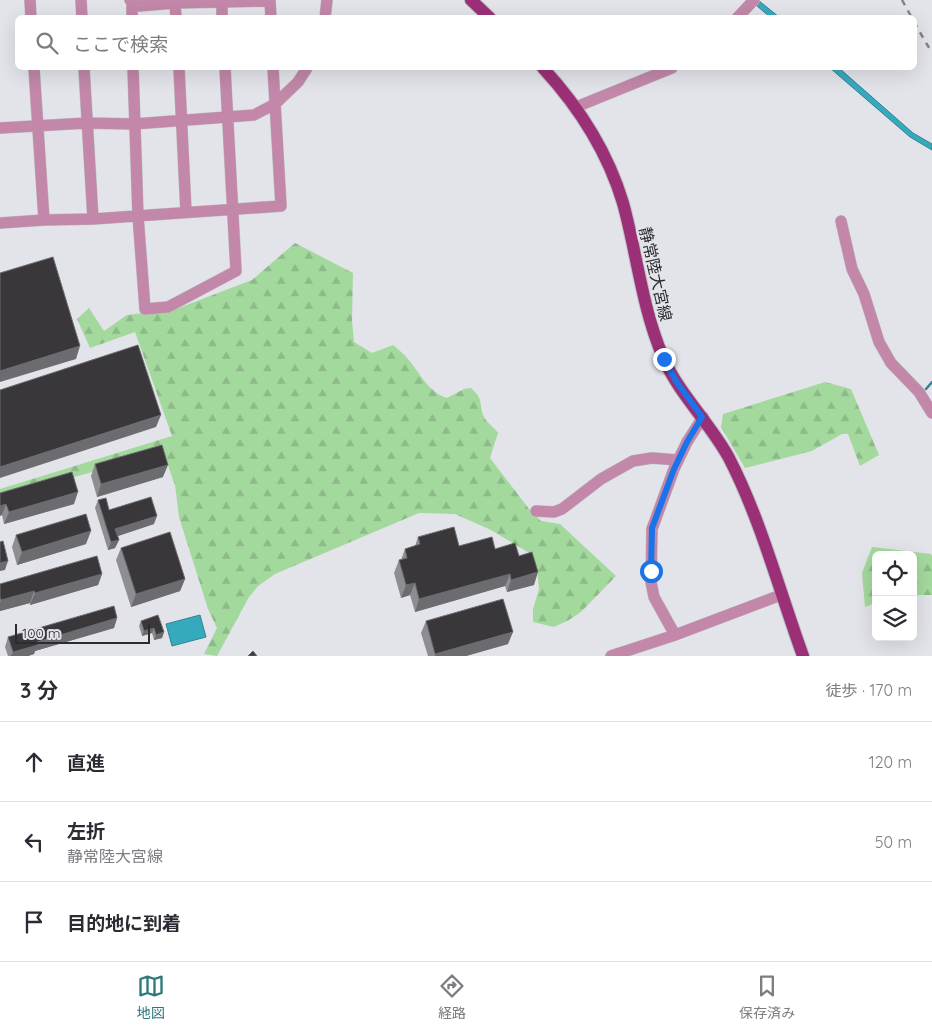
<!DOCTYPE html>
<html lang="ja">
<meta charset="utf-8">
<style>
:root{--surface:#fff;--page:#f2f2f3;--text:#2b2b33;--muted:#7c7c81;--line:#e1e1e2;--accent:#2d7779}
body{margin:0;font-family:Quicksand,"Noto Sans JP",sans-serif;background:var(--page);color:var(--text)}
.controls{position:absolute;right:15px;bottom:15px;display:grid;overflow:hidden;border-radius:8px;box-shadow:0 5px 20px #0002}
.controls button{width:45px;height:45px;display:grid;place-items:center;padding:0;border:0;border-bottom:1px solid var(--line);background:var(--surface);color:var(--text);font:25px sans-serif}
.scale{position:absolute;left:15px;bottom:12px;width:135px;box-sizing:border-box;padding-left:5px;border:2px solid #2c2c2f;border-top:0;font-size:14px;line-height:18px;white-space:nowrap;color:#2c2c2f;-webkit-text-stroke:4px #e2e4ea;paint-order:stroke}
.stop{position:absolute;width:15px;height:15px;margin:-11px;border:4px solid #1a73e8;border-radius:50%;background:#fff}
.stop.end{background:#1a73e8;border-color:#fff;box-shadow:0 1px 5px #0008}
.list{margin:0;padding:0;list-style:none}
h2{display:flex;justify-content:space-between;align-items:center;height:65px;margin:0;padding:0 20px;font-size:21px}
h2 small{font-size:16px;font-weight:400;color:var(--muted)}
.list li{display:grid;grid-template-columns:32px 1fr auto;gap:15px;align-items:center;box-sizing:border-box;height:80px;padding:0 20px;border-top:1px solid var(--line)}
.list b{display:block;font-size:19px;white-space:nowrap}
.list p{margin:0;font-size:16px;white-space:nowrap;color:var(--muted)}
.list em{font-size:16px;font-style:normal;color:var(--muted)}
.icon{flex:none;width:28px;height:28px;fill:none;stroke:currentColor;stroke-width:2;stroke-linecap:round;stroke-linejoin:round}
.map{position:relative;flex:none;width:932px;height:656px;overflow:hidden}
.search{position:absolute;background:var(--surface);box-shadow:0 5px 20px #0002;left:15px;right:15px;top:15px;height:55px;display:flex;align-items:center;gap:12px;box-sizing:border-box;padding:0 18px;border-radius:8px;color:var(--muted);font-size:19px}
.sheet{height:305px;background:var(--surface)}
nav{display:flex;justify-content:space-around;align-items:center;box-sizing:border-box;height:70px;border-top:1px solid var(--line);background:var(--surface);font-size:14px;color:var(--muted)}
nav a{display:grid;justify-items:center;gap:2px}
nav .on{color:var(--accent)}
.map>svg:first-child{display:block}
.forest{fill:url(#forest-firs)}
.water{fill:#36aabd;stroke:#338492}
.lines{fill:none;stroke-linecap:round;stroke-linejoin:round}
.stream{stroke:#338492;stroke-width:2.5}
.minor-casing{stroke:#bebfc5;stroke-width:12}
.major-casing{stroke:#bebfc5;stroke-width:14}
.minor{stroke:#c287a9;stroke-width:11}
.major{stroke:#9b3077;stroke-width:12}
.rail{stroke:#838488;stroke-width:2.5;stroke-dasharray:6 6;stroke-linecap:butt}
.wall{fill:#8e8e92}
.shaded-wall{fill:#6c6b70}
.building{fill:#3a373b;stroke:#6c6b70}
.route{stroke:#1a73e8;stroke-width:6}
.labels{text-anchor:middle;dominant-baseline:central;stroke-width:5;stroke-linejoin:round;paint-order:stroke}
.street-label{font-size:16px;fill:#2c2c2f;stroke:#e2e4ea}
</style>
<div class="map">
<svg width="932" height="656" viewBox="0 0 932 656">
<defs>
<pattern id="forest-firs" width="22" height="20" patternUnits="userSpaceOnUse" patternTransform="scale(1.25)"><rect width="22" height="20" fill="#a4d99e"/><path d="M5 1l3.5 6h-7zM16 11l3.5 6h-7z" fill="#8dba88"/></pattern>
</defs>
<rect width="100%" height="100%" fill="#e2e4ea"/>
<path class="forest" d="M 295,243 L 353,273 L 352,320 L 354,342 L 372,353 L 393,345 C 398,349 404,354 408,359 C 420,373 428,392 447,398 L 464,389 L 471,388 C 485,401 478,403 484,417 C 487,423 494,427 498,433 L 490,458 L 529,509 L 541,521 L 560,524 L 616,576 L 581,612 L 569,620 L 554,627 L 533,622 L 533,609 L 539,589 L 537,569 L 531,554 L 491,530 L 455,514 L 419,513 L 275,574 L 258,586 L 249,597 L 217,656 L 204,654 L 217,628 L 208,609 L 179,517 L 175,485 L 163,452 L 0,498 L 0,489 L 172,436 L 135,332 L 90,348 L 77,319 L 89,308 L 104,331 L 127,315 L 176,309 L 252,280 Z
M 825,382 L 851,389 L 879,455 L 860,466 L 848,434 L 842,434 L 812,451 L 745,468 L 721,427 L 723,414 Z
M 872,547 L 931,554 L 932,556 L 932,595 L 913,595 L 913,555 L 876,555 L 876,603 L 865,607 L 862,573 Z"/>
<path class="water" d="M 750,0 L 758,0 L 779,17 L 770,17 Z
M 830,68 L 839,68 L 913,133 L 932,144 L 932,150 L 910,137 Z
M 200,615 L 206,637 L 172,646 L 166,624 Z"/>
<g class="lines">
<path class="stream" d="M 926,389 L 932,382"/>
<defs>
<path id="minor" d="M 30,0 L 31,18
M 81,0 L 82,18
M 130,0 L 139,6 L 175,3 L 270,1 L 271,18
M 132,2 L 132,18
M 222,2 L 222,18
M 175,3 L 176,18
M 325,18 L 327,0
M 737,18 L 754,0
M 34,68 L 44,220
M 84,68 L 93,219
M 133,68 L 138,216 L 145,309 L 168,307 L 236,271 L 225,68
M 179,68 L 186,212
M 576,107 L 672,68
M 0,128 L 87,123 L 134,124 L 254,115 L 275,104 L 298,82 L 307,68
M 841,221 L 852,269 L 864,294 L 879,342 L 891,363 L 919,392 L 932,413
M 0,223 L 44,220 L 93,219 L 281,206 L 273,68
M 536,511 L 554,512 L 562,509 L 601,479 L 633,461 L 652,458 L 678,460
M 675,635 L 654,597 L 651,582 L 652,529 L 674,469 L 687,442 L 703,417
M 611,656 L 675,635 L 781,595"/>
<path id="major" d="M 471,0 L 490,18
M 543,68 C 578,106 608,153 623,203 C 637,254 642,308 663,357 C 678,393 710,423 729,458 C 761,520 779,590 803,656"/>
</defs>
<use href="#minor" class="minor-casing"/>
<use href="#major" class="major-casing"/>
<use href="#minor" class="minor"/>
<use href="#major" class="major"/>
<path class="rail" d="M 902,0 L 912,18
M 914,22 L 932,53"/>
</g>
<path class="wall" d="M 95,464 L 163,477 L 97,497 L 91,476 Z
M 0,493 L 74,504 L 4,524 L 2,515 Z
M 98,500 L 109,510 L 154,524 L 118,536 L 119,540 L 115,548 L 108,550 L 95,508 Z
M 16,535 L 86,544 L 17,565 L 12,547 Z
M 418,537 L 459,546 L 495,549 L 519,556 L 534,585 L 507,592 L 505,586 L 415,612 L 410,595 L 401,598 L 394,573 L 399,560 L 401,560 L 405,549 L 415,546 Z
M 121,548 L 185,579 L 180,591 L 131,607 L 116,560 Z
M 102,574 L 98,585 L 30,605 L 30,603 L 0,611 L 0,584 Z
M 117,618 L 114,628 L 35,651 L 34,654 L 28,656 L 8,656 L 5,647 L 8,637 Z
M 141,621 L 164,632 L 162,638 L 154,640 L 152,633 L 142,636 L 139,626 Z
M 426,621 L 508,644 L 466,656 L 428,656 L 421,633 Z"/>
<path class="shaded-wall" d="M 80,346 L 76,359 L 0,382 L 0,371 Z
M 161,415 L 156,427 L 0,478 L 0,467 Z
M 168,465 L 163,477 L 97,497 L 101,484 Z
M 78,492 L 74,504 L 4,524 L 9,512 Z
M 6,504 L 2,515 L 0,516 L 0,506 Z
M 157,516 L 154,524 L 112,538 L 115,529 Z
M 91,531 L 86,544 L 17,565 L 22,552 Z
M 119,540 L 115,548 L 108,550 L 111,542 Z
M 8,561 L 5,570 L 0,571 L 0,563 Z
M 538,572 L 534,585 L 507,592 L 511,580 Z
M 102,574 L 98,585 L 30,605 L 35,593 Z
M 510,574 L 505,586 L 415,612 L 419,599 Z
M 185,579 L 180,591 L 131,607 L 136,594 Z
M 415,583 L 410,595 L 401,598 L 406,585 Z
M 34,591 L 30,603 L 0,611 L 0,603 L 1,600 Z
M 117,618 L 114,628 L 35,651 L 34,654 L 28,656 L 11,656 L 13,652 L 37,642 Z
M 154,628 L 152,633 L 142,636 L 144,631 Z
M 164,632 L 162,638 L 154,640 L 156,635 Z
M 513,632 L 508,644 L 466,656 L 435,656 L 435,654 Z"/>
<path class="building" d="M 53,257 L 80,346 L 0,371 L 0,273 Z
M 138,345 L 161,415 L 0,467 L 0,390 Z
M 162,445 L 168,465 L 101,484 L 95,464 Z
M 72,472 L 78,492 L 9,512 L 6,504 L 0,506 L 0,493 Z
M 151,497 L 157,516 L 115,529 L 119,540 L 111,542 L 98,500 L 106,498 L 109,510 Z
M 86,514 L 91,531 L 22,552 L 16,535 Z
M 454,527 L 459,546 L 492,537 L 495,549 L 515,543 L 519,556 L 532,552 L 538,572 L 511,580 L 510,574 L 419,599 L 415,583 L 406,585 L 399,560 L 407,558 L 405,549 L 420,544 L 418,537 Z
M 170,532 L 185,579 L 136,594 L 121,548 Z
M 3,541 L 8,561 L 0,563 L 0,542 Z
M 97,556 L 102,574 L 35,593 L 34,591 L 1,600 L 0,597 L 0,584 Z
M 503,599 L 513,632 L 435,654 L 426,621 Z
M 114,606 L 117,618 L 37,642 L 38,645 L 13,652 L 8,637 Z
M 158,615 L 164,632 L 156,635 L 154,628 L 144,631 L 141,621 Z
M 253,651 L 257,656 L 248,656 Z"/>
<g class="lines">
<path class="route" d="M 651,571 L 652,528 L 674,469 L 687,442 L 702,417 L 676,381 L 664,359"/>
</g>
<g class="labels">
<g class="street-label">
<text transform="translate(656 274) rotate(77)">静常陸大宮線</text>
</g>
</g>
</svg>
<div class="controls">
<button><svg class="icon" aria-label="locate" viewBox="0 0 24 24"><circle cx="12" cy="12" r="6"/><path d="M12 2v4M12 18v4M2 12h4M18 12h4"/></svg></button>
<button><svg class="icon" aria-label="layers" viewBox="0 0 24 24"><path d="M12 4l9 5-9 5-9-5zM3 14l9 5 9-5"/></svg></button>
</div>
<div class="scale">100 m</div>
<div class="stop" style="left:651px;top:571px"></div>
<div class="stop end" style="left:664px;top:359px"></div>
<div class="search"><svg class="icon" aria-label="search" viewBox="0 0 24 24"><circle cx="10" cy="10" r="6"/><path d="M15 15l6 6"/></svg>ここで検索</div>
</div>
<section class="sheet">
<h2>3 分<small>徒歩 · 170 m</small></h2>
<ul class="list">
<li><svg class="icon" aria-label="ahead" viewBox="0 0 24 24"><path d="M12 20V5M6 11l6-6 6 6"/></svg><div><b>直進</b></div><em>120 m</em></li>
<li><svg class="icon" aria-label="left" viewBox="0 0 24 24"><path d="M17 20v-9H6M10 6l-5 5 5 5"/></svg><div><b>左折</b><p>静常陸大宮線</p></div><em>50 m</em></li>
<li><svg class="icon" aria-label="arrive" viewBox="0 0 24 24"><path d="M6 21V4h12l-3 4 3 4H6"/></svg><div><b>目的地に到着</b></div></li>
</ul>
</section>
<nav>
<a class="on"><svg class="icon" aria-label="map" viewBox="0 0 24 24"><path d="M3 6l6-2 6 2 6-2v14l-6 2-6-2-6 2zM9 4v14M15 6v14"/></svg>地図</a>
<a><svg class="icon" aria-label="directions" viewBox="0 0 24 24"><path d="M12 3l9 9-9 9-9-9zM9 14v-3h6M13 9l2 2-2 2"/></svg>経路</a>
<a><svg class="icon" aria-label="saved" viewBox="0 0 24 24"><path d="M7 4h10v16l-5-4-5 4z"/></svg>保存済み</a>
</nav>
